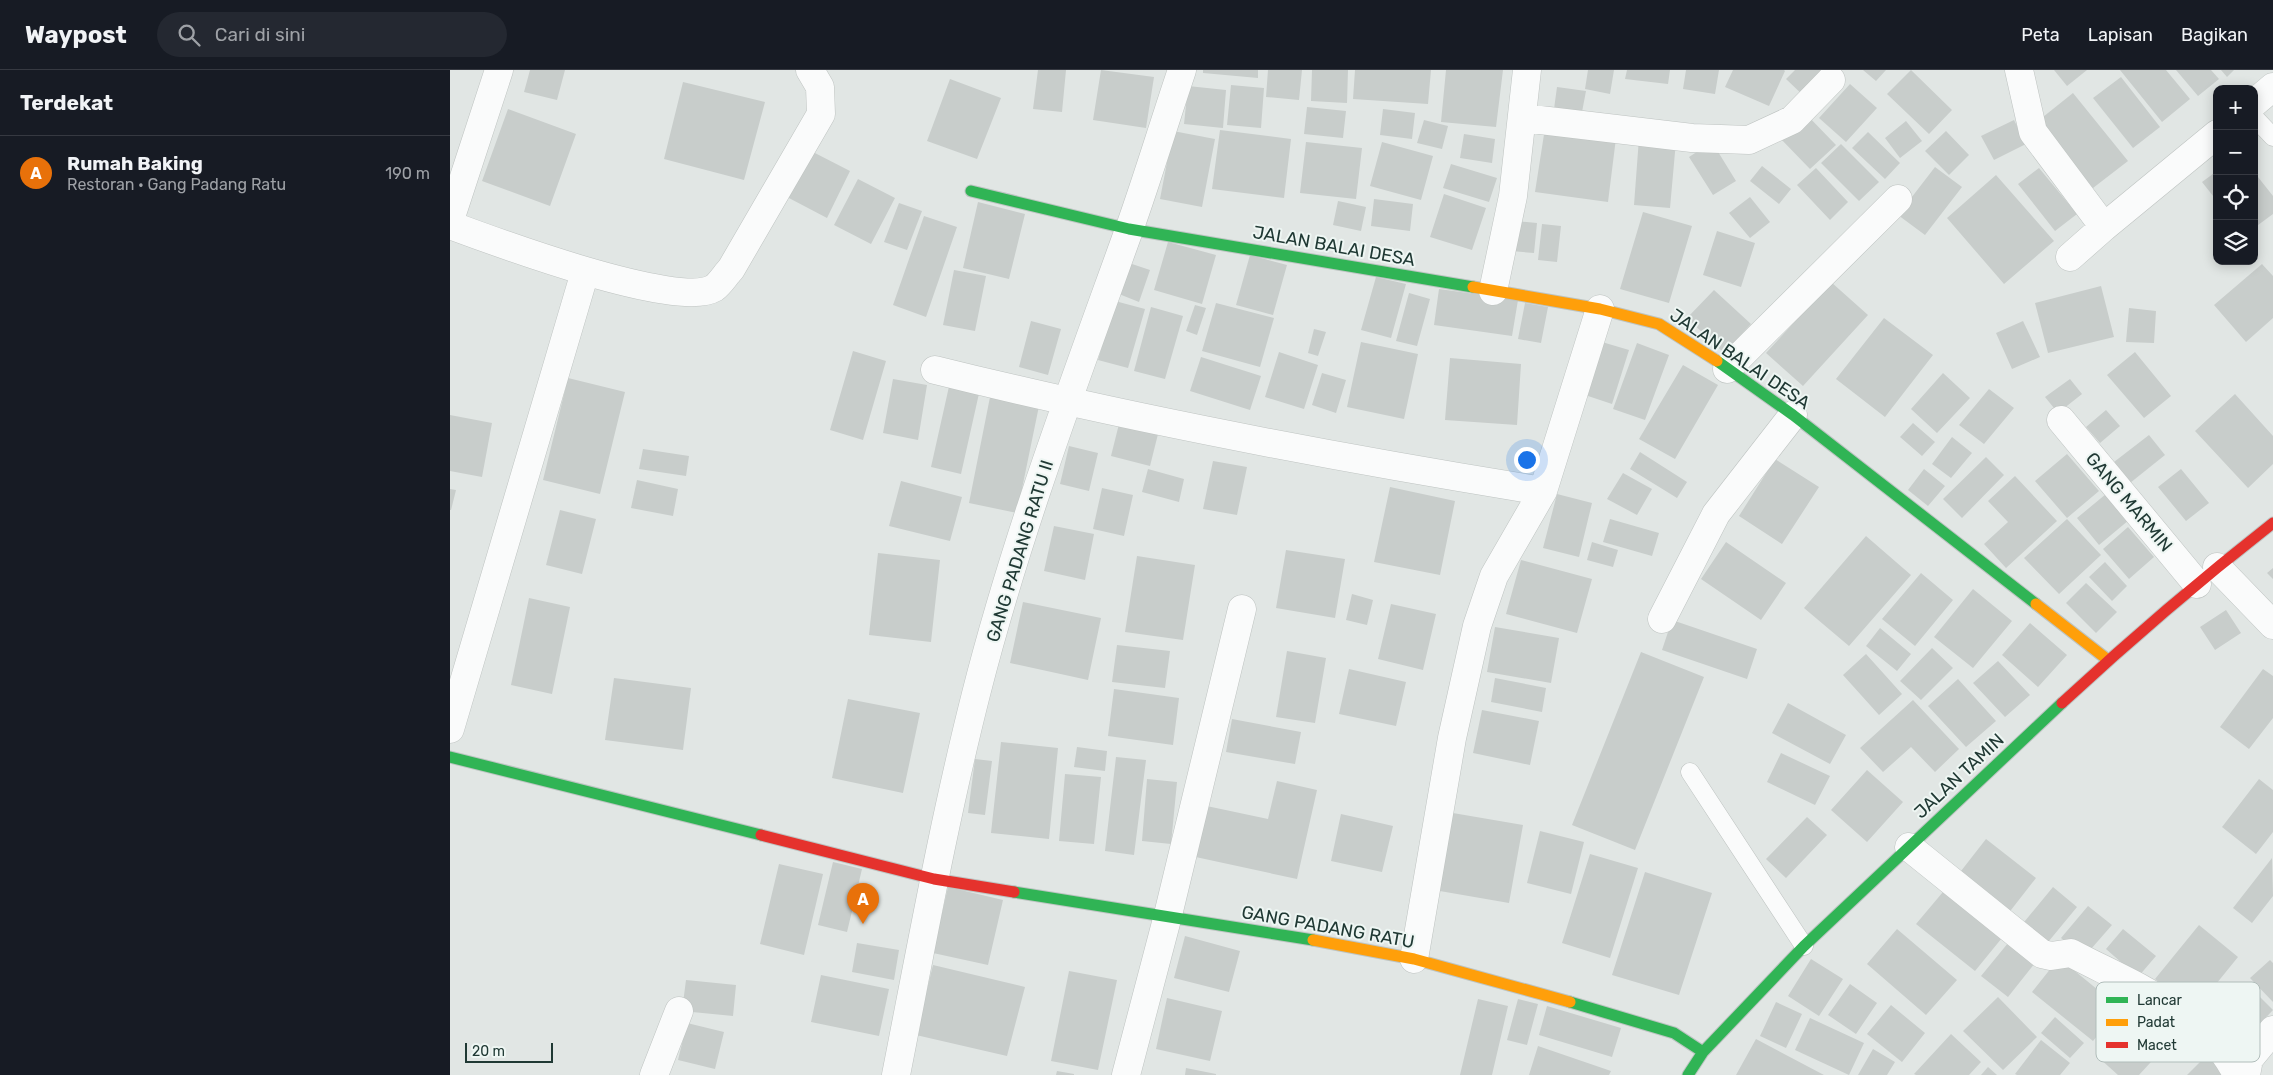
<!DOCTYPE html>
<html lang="id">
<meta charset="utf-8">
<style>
:root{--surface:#171b24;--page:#242831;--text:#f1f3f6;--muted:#9ea1a6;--line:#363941;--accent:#1a73e8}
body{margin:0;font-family:Rubik,sans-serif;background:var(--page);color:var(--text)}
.controls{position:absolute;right:15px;top:15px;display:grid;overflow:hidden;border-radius:10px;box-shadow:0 2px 12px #0003}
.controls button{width:45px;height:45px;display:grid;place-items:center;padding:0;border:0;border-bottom:1px solid var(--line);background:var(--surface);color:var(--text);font:25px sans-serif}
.scale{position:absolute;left:15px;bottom:12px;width:88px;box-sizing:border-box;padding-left:5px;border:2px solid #203934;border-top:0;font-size:14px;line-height:18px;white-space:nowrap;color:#203934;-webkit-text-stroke:4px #eef6f3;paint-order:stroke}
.you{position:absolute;left:1076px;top:389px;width:18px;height:18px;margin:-12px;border:4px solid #fff;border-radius:50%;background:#1a73e8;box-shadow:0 0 0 8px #1a73e833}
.badge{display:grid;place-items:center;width:32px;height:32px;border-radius:50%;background:var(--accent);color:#fff;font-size:16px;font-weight:700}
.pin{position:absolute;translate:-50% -41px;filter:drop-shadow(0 1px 2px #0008)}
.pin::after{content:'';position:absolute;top:26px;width:18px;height:15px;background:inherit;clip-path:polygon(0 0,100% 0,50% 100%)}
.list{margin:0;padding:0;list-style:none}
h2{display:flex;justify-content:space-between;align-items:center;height:65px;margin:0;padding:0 20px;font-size:21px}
h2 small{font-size:16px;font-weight:400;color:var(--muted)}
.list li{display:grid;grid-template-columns:32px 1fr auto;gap:15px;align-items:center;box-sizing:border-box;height:75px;padding:0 20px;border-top:1px solid var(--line)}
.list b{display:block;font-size:19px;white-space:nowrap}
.list p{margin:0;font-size:16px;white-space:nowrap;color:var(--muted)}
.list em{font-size:16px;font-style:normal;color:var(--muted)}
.icon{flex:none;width:28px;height:28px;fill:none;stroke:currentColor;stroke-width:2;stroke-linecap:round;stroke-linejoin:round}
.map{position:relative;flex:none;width:1823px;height:1005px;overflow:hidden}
header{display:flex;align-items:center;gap:30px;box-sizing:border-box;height:70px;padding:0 25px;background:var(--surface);border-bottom:1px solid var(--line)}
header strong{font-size:24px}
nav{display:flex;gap:28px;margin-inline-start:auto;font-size:18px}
.search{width:350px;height:45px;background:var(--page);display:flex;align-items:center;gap:12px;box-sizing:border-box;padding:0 18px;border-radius:28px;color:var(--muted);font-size:19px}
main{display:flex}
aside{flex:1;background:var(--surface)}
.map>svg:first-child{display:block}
.building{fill:#c8cdcb}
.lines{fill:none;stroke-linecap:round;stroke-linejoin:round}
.lane-casing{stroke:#bec3c1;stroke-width:19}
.street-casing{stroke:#bec3c1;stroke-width:29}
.fast-casing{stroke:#bdc4c2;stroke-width:13}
.slow-casing{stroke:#bdc4c2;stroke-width:13}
.jam-casing{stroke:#bdc4c2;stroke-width:13}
.lane{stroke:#fafbfb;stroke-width:18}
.street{stroke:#fafbfb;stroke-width:28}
.fast{stroke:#30b455;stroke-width:11}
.slow{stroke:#ff9f0a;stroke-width:11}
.jam{stroke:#e5322d;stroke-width:11}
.labels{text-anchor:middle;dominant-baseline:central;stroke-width:4;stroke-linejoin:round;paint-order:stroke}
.street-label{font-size:18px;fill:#203934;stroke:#eef6f3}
.key{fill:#eef6f3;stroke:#b0bdba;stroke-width:1}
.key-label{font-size:14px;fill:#203934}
</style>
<header>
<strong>Waypost</strong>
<div class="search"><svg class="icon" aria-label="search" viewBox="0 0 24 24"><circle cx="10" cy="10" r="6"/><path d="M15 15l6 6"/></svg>Cari di sini</div>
<nav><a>Peta</a><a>Lapisan</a><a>Bagikan</a></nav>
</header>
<main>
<aside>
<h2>Terdekat<small></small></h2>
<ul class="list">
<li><span class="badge" style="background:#e8710a">A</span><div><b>Rumah Baking</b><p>Restoran · Gang Padang Ratu</p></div><em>190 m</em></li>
</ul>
</aside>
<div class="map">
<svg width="1823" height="1005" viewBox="0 0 1823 1005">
<rect width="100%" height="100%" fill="#e1e6e4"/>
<path class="building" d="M 80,0 L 115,0 L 107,30 L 74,22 Z
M 588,0 L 616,0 L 612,42 L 583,39 Z
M 651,0 L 704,7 L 696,58 L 643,50 Z
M 753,0 L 808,0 L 808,8 L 753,3 Z
M 818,0 L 852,0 L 849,30 L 816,27 Z
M 862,0 L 898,0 L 897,33 L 861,31 Z
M 905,0 L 981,0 L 978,34 L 903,29 Z
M 996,0 L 1053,0 L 1046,57 L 991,52 Z
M 1138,0 L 1164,0 L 1160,24 L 1135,19 Z
M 1177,0 L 1220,0 L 1218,14 L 1175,9 Z
M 1236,0 L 1269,0 L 1265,24 L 1233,19 Z
M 1283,0 L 1334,0 L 1335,1 L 1319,36 L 1275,17 Z
M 1345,0 L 1385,0 L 1357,29 L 1336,9 Z
M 1413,0 L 1436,0 L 1426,11 Z
M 1461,0 L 1502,40 L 1479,64 L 1437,24 Z
M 1604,0 L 1637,0 L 1617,16 Z
M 1670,0 L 1716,0 L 1740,29 L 1712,52 Z
M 1726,0 L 1761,0 L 1769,9 L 1748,26 Z
M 1771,0 L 1784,0 L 1777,7 Z
M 1671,7 L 1710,57 L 1683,78 L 1643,28 Z
M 500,9 L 551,28 L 527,89 L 477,71 Z
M 233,12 L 315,32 L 294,110 L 214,89 Z
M 1400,14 L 1427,38 L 1396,72 L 1369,48 Z
M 781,15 L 814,18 L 811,58 L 777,55 Z
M 738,16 L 776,20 L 773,58 L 734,54 Z
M 1107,17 L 1136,21 L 1132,42 L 1104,39 Z
M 1623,23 L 1678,91 L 1643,118 L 1588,51 Z
M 857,37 L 896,41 L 893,68 L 854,64 Z
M 58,39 L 126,64 L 100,136 L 32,111 Z
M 933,39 L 965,43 L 962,69 L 930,65 Z
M 1354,42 L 1386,75 L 1360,99 L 1328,66 Z
M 974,50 L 998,56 L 992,79 L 967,73 Z
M 1564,50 L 1576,74 L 1544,90 L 1531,66 Z
M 1456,51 L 1472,71 L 1450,88 L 1435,68 Z
M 1095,58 L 1166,68 L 1158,132 L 1085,122 Z
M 770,60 L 841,69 L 834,128 L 762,119 Z
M 723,61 L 765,69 L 752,137 L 710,129 Z
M 1496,61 L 1519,85 L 1499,105 L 1475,81 Z
M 1418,62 L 1450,93 L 1435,109 L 1402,78 Z
M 1014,64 L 1045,69 L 1042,93 L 1010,88 Z
M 1189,68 L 1226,71 L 1220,138 L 1184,135 Z
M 856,72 L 912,78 L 906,129 L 850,123 Z
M 932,72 L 983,86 L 971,130 L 920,116 Z
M 1262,72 L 1286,111 L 1263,125 L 1239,87 Z
M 1391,74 L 1429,112 L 1409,131 L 1371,93 Z
M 361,81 L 400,101 L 377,148 L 337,127 Z
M 1001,94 L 1047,108 L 1039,132 L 993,118 Z
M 1312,96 L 1341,119 L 1329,134 L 1300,111 Z
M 1485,97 L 1512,117 L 1475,165 L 1448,145 Z
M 1366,98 L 1398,132 L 1380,150 L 1347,115 Z
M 1589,98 L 1627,144 L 1605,161 L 1568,114 Z
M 1767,101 L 1767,131 L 1752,112 Z
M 1804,102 L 1823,126 L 1823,144 L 1804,158 Z
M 1546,105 L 1604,171 L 1554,214 L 1497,148 Z
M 408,109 L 445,128 L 421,174 L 384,155 Z
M 994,124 L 1036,138 L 1022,180 L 980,167 Z
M 1300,127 L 1320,152 L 1300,168 L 1279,143 Z
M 924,129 L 963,134 L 960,161 L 921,156 Z
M 888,131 L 916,137 L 911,161 L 883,155 Z
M 528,132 L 575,144 L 559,209 L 513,198 Z
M 449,133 L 472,141 L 457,180 L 434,172 Z
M 1193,142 L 1242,156 L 1219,233 L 1170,219 Z
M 474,146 L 507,157 L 476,247 L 443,235 Z
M 1064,151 L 1087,153 L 1084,183 L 1061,181 Z
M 1092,154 L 1111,156 L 1107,192 L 1088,190 Z
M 1267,161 L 1305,173 L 1291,217 L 1253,205 Z
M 718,172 L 766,185 L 752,234 L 704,220 Z
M 800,185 L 837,195 L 823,245 L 786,235 Z
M 679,193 L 700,200 L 689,232 L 669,224 Z
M 1812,194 L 1823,206 L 1823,248 L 1796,272 L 1764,235 Z
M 504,200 L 536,206 L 525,261 L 493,255 Z
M 926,207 L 956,214 L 941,268 L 911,260 Z
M 1381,212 L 1418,245 L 1353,316 L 1316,283 Z
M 1651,216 L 1664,267 L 1598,283 L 1585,233 Z
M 989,219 L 1068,230 L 1062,266 L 984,255 Z
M 1264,220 L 1301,254 L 1274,283 L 1237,248 Z
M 959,223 L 980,229 L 967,276 L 946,271 Z
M 665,231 L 695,239 L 678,298 L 648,290 Z
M 766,233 L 824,248 L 810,297 L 752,281 Z
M 1075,233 L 1098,237 L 1091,273 L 1068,269 Z
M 745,235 L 756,238 L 747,265 L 736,261 Z
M 701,237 L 733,246 L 715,309 L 684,301 Z
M 1679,238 L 1706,241 L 1704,273 L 1676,272 Z
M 1434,248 L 1483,285 L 1435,347 L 1386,309 Z
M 581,251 L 611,259 L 598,305 L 569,297 Z
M 1573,251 L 1590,287 L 1562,299 L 1546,263 Z
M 864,259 L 876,262 L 868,286 L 858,283 Z
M 911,272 L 968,284 L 954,349 L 897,337 Z
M 1152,272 L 1179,280 L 1162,334 L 1135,325 Z
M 1187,273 L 1219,285 L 1195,350 L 1163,339 Z
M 403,281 L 436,291 L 413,370 L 380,360 Z
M 829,282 L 868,295 L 854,339 L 815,327 Z
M 1685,282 L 1721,326 L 1694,348 L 1657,305 Z
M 751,287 L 811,306 L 800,340 L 740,321 Z
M 1000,288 L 1071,294 L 1067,355 L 995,350 Z
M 1233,295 L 1268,315 L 1225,389 L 1189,369 Z
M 872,303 L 896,310 L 886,343 L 862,335 Z
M 1493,303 L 1520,328 L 1487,363 L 1461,339 Z
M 118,308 L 175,322 L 150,424 L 93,410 Z
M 443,309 L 477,315 L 468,370 L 433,363 Z
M 1620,309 L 1632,324 L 1608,343 L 1595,327 Z
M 500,312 L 530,319 L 511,404 L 481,397 Z
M 1539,319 L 1564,338 L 1534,374 L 1509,355 Z
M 1785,324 L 1823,366 L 1823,394 L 1798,418 L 1745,361 Z
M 540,327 L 589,336 L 567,443 L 519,433 Z
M 1656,340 L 1670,356 L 1650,373 L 1636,357 Z
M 0,345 L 42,353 L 32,407 L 0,401 Z
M 1463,353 L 1485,372 L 1472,386 L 1450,367 Z
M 669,354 L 708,364 L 700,396 L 661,386 Z
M 1699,365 L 1715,385 L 1680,413 L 1664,392 Z
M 1502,367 L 1522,383 L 1501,408 L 1482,394 Z
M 619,376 L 648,383 L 639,421 L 610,414 Z
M 193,379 L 239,386 L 236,406 L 189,399 Z
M 1190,382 L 1237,412 L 1227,428 L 1180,399 Z
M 1617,384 L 1649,421 L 1617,448 L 1585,411 Z
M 1536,387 L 1554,405 L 1512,448 L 1493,429 Z
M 1325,389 L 1369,417 L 1332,474 L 1289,446 Z
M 763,391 L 797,397 L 787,445 L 753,439 Z
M 698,399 L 734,409 L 729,432 L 692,422 Z
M 1474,399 L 1495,416 L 1478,436 L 1458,420 Z
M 1731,399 L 1759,433 L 1736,451 L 1708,417 Z
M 1173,403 L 1202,419 L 1187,445 L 1157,429 Z
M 1565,406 L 1607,451 L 1556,498 L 1534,474 L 1558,452 L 1538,431 Z
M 187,410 L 228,419 L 223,446 L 181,438 Z
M 451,411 L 512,427 L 500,471 L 439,456 Z
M 940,417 L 1005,431 L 990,505 L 924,492 Z
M 652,418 L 683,425 L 674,466 L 643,459 Z
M 0,419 L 6,420 L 1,440 L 0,440 Z
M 1107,424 L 1142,433 L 1129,487 L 1093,478 Z
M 1656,424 L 1679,450 L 1649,475 L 1627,448 Z
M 110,440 L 146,449 L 132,504 L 96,495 Z
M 1160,449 L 1209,463 L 1202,486 L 1153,472 Z
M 1617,449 L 1651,485 L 1609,524 L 1574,488 Z
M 604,456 L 644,464 L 635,510 L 594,501 Z
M 1678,457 L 1704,487 L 1679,509 L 1653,479 Z
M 1416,466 L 1461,505 L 1399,576 L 1354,538 Z
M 1142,472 L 1168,480 L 1163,497 L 1137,490 Z
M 1276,472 L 1336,513 L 1311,550 L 1251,509 Z
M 836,480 L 895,489 L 885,548 L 826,538 Z
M 428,483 L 490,490 L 481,572 L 419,565 Z
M 687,486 L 745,495 L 733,570 L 675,562 Z
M 1071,490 L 1142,509 L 1127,563 L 1056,544 Z
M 1655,492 L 1677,516 L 1662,531 L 1639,507 Z
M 1823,498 L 1823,509 L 1817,503 Z
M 1471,503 L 1503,530 L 1465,576 L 1432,549 Z
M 1636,513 L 1667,542 L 1646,563 L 1616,533 Z
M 1523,519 L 1562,551 L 1523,598 L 1484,567 Z
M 902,524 L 923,530 L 917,555 L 896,550 Z
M 79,528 L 120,537 L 102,624 L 61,615 Z
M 573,532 L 651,548 L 638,610 L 560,593 Z
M 941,534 L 986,544 L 973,600 L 928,589 Z
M 1776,540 L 1791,563 L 1765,580 L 1750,557 Z
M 1222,550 L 1307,579 L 1297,609 L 1212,580 Z
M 1580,553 L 1617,585 L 1588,617 L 1552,585 Z
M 1045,557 L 1109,568 L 1101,613 L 1037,602 Z
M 1430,558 L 1461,584 L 1447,601 L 1416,576 Z
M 667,575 L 720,581 L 715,618 L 662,612 Z
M 1482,578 L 1503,598 L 1471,630 L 1450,611 Z
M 837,581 L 876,588 L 865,653 L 826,647 Z
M 1191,582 L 1254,607 L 1185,780 L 1122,755 Z
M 1416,584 L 1452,624 L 1429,645 L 1393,605 Z
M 1548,591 L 1580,625 L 1555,647 L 1523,613 Z
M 899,599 L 956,612 L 946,656 L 889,644 Z
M 1813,599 L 1823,606 L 1823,648 L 1799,679 L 1770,657 Z
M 164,608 L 241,618 L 233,680 L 155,670 Z
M 1045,608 L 1096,618 L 1092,642 L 1041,632 Z
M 1508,609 L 1546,651 L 1516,677 L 1478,636 Z
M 664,619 L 729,628 L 723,675 L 658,666 Z
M 398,629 L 470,643 L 453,723 L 382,708 Z
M 1463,630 L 1509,679 L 1485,702 L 1461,677 L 1433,702 L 1410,678 Z
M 1338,633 L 1396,665 L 1380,694 L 1322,663 Z
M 1032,640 L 1089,651 L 1080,695 L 1023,683 Z
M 782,649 L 851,662 L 845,694 L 776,682 Z
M 551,672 L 608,678 L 599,769 L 541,763 Z
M 627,677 L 657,681 L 655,701 L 624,697 Z
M 1331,683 L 1380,706 L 1365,735 L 1317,712 Z
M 666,687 L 696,690 L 684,785 L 655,781 Z
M 525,689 L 542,691 L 535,745 L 518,743 Z
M 1417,700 L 1453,732 L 1417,772 L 1381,740 Z
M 615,704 L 651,707 L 644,774 L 609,771 Z
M 697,709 L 727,712 L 721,774 L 692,771 Z
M 1809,709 L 1823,720 L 1823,762 L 1806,784 L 1772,757 Z
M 827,711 L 867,720 L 847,809 L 741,786 L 752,735 L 818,749 Z
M 997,742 L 1073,755 L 1059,833 L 984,820 Z
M 891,744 L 943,756 L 932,802 L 881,791 Z
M 1357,747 L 1377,765 L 1336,808 L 1316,789 Z
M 1090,761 L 1134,772 L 1121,824 L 1077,813 Z
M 1536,769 L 1586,808 L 1554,849 L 1504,810 Z
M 1140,784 L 1188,798 L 1160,888 L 1112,873 Z
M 1822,788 L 1823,826 L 1802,853 L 1783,838 Z
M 383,792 L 412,799 L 397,862 L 368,855 Z
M 329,794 L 373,804 L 354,885 L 310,874 Z
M 1195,802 L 1262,823 L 1229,925 L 1162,905 Z
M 1498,816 L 1556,863 L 1525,901 L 1466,854 Z
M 498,817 L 553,830 L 538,895 L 483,883 Z
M 1603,817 L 1627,837 L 1594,877 L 1570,857 Z
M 1638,836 L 1662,855 L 1634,887 L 1611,868 Z
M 1749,855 L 1788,887 L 1745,940 L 1705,909 Z
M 1447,859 L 1507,910 L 1476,945 L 1417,894 Z
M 1673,859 L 1706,886 L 1688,907 L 1656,879 Z
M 735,866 L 790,881 L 779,922 L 724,908 Z
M 1563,867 L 1589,888 L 1558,927 L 1531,906 Z
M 407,873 L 449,880 L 444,910 L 402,902 Z
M 1609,888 L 1670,938 L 1643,971 L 1582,922 Z
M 1361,889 L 1393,909 L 1369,946 L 1338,926 Z
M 1820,890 L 1823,893 L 1823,932 L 1800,908 Z
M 483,895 L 575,917 L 557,986 L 466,965 Z
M 619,901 L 667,910 L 648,1000 L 601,991 Z
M 371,905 L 439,919 L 429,966 L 361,952 Z
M 236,910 L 286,915 L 283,946 L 232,941 Z
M 1400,914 L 1427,933 L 1406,964 L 1378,945 Z
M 1804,921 L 1823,940 L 1782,983 L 1763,964 Z
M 1548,927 L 1587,967 L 1553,1000 L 1513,961 Z
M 717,928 L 772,941 L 760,991 L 706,979 Z
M 1028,929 L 1058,936 L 1042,1005 L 1010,1005 Z
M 1068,929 L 1088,934 L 1077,975 L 1057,970 Z
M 1326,932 L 1352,944 L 1336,978 L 1310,966 Z
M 1441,935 L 1475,963 L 1452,992 L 1417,964 Z
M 1097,936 L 1171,958 L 1162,987 L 1089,965 Z
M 1692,940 L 1723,968 L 1689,1005 L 1668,1005 L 1648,987 Z
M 1605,947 L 1634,973 L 1620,988 L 1591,963 Z
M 1360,948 L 1414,973 L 1399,1005 L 1345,980 Z
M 237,953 L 274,962 L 265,999 L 228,990 Z
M 1501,964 L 1531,992 L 1519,1005 L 1466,1005 L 1464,1004 Z
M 1306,969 L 1374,1005 L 1286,1005 Z
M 1591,970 L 1620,993 L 1610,1005 L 1567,1005 L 1565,1004 Z
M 1088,976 L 1161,1001 L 1159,1005 L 1079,1005 Z
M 1423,979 L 1445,992 L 1437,1005 L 1408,1005 Z
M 1757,985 L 1777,1005 L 1737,1005 Z
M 1538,997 L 1547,1005 L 1531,1005 Z
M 736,998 L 766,1004 L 766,1005 L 735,1005 Z
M 607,1001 L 624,1004 L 624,1005 L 606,1005 Z"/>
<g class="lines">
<defs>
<path id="lane" d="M 1804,47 L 1823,67
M 1240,702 L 1354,876"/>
<path id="street" d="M 1569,0 L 1583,62 L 1654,157 L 1767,64
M 1804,33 L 1823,17
M 1073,48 L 1242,68 L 1299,70 L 1342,50 L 1381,10
M 0,150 L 49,0
M 0,155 C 43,171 228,240 264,218 C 270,214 276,204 281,199 L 371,44 L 370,17 L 360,0
M 1620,187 L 1654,157
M 1043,221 L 1063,126 L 1077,0
M 1277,299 L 1448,129
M 485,300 C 686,350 888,388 1093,421
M 1611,350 L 1747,514
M 1767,497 L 1823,555
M 1212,549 L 1266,444 L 1343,345
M 0,659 L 135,202
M 1459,777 L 1592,884 L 1601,886 L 1621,883 C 1677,913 1759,943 1787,1005
M 964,889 L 1002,668 L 1027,556 L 1044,506 L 1093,421 L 1150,239
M 204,1005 L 229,941
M 446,1005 C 471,878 494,750 526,624 C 566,466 624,313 679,160 C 698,107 714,53 732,0
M 676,1005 L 717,849 L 792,539
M 1796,1005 L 1799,989 L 1823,960"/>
<path id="fast" d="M 521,121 L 679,159 L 1023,217
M 1267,291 L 1343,345 L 1586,534
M 0,687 L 311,765
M 564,822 L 863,870
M 1120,932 L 1224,963 L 1253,982
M 1238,1005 L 1253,982 L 1354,876 L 1612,633"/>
<path id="slow" d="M 1023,217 L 1150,239 L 1209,254 L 1267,291
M 1586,534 L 1658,590
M 863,870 L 964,889 L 1120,932"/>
<path id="jam" d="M 1612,633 C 1680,570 1750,510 1823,453
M 311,765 L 484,809 L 564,822"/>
</defs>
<use href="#lane" class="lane-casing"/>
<use href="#street" class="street-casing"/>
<use href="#fast" class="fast-casing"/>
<use href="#slow" class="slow-casing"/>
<use href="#jam" class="jam-casing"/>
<use href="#lane" class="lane"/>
<use href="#street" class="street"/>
<use href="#fast" class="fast"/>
<use href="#slow" class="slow"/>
<use href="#jam" class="jam"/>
</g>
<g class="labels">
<g class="street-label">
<text transform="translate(884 176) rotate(10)">JALAN BALAI DESA</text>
<text transform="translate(1290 289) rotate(34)">JALAN BALAI DESA</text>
<text transform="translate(1679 432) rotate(50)">GANG MARMIN</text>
<text transform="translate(570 481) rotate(-73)">GANG PADANG RATU II</text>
<text transform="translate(1509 706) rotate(-43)">JALAN TAMIN</text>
<text transform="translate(878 857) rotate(10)">GANG PADANG RATU</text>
</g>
</g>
<rect x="1646" y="912" width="164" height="80" rx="8" class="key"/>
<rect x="1656" y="927" width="22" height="6" fill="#30b455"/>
<rect x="1656" y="949" width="22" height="7" fill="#ff9f0a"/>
<rect x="1656" y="972" width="22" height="6" fill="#e5322d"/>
<g class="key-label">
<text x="1687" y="935">Lancar</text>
<text x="1687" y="957">Padat</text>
<text x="1687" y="980">Macet</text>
</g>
</svg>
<div class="controls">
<button>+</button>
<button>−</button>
<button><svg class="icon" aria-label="locate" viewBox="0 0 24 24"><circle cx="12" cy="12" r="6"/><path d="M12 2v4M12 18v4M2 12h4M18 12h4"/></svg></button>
<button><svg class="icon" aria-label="layers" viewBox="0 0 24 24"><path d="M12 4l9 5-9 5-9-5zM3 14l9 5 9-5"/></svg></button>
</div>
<div class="scale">20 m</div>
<div class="you"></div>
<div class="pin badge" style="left:413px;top:854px;background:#e8710a">A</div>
</div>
</main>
